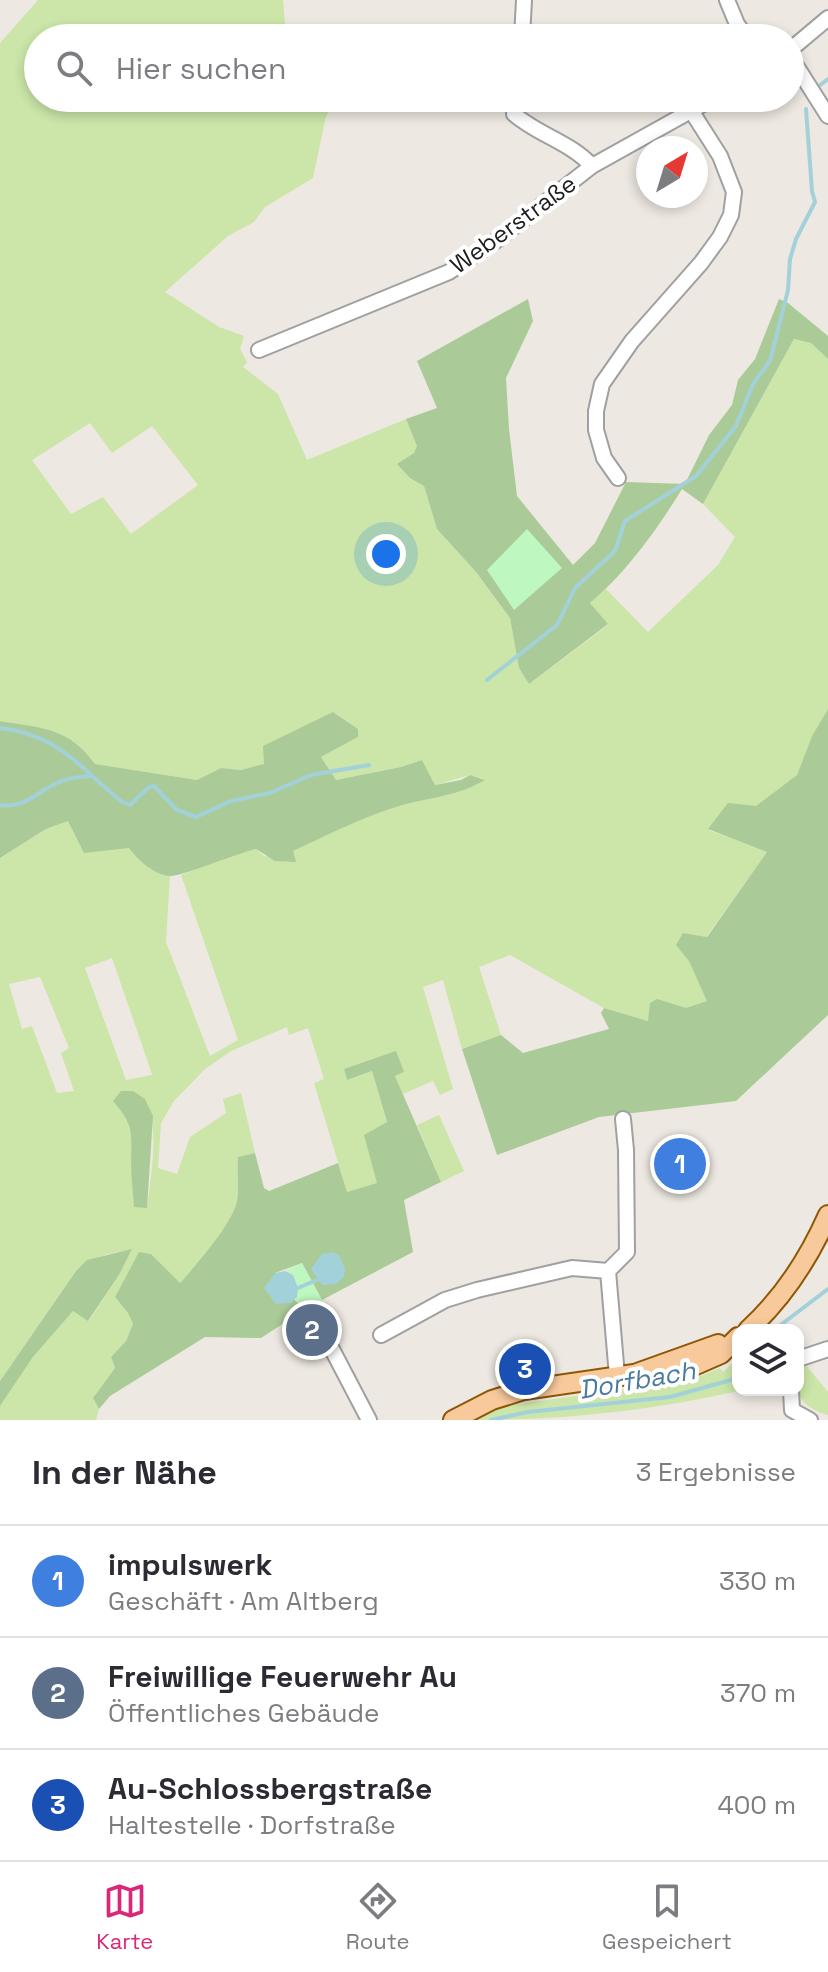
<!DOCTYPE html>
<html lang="de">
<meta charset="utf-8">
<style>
:root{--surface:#fff;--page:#f2f2f3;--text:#2b2b33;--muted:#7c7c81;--line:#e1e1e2;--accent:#db2777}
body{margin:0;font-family:"Space Grotesk",sans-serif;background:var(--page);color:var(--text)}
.controls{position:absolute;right:24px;bottom:24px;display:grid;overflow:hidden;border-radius:16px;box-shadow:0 4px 12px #0003}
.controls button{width:72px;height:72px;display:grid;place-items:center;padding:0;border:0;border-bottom:2px solid var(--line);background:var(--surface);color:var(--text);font:40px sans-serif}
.compass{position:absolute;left:636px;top:136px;width:72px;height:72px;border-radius:50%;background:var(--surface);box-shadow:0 4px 12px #0003;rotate:38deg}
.you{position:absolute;left:386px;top:554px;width:28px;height:28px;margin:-20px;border:6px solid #fff;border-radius:50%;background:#1a73e8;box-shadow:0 0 0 12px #1a73e833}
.badge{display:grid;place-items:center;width:52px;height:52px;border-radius:50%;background:var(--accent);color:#fff;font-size:26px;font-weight:700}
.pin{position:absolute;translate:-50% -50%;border:4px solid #fff;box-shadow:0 2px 8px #0006}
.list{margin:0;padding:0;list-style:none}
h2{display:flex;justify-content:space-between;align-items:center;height:104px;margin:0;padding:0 32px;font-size:34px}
h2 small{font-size:26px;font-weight:400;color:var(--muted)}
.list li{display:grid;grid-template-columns:52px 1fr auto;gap:24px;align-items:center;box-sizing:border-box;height:112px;padding:0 32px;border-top:2px solid var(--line)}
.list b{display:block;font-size:30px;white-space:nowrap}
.list p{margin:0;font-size:26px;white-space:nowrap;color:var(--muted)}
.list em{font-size:26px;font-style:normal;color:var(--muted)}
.icon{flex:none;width:44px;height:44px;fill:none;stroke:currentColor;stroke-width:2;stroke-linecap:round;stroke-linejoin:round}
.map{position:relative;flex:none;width:828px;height:1420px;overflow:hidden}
.search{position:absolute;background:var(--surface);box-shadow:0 4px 12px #0003;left:24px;right:24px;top:24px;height:88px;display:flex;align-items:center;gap:20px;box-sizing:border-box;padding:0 28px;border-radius:44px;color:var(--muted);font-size:30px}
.sheet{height:440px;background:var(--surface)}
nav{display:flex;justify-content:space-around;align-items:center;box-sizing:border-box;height:112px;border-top:2px solid var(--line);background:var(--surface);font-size:22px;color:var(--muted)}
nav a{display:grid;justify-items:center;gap:4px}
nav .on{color:var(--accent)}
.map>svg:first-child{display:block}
.grass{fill:#cbe6a8;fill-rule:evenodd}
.forest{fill:#aacb97}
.park{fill:#bef7bf}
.water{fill:#a3d1da}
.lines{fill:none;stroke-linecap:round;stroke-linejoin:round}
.stream{stroke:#a3d1da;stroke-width:4}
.minor-casing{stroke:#a0a0a0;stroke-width:18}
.major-casing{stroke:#8e5705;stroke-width:22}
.minor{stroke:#fff;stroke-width:14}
.major{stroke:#f8c99b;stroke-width:18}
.labels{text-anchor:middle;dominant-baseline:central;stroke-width:8;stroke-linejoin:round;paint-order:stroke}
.street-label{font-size:24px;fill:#1c1c1c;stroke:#fff}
.water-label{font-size:26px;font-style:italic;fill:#497aa0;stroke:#fff}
</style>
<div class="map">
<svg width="828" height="1420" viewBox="0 0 828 1420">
<rect width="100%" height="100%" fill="#ede8e1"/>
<path class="grass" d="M 38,0 L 283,0 L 286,37 L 290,38 L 38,38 L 38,98 L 333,98 L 325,120 L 313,178 L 265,207 L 254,222 L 228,236 L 165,292 L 219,327 L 244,336 L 240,349 L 247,362 L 243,367 L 278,394 L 307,460 L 406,419 L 418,446 L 414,453 L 398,464 L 410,478 L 424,486 L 437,529 L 476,572 L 510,618 L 519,668 L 529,684 L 608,625 L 590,603 L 606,589 L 648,632 L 718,565 L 735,537 L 703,504 L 794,339 L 811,343 L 828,359 L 828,709 L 812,736 L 797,775 L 756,807 L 708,830 L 768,851 L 706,937 L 683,933 L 689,961 L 708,1001 L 648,1021 L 604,1008 L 510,955 L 479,967 L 501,1035 L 462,1049 L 443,980 L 423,987 L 453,1089 L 440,1095 L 433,1081 L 403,1094 L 395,1076 L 404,1072 L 344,1069 L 347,1080 L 372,1071 L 387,1123 L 378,1183 L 347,1192 L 314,1083 L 324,1079 L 308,1028 L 289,1035 L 287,1027 L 231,1051 L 205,1069 L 174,1101 L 161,1123 L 158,1168 L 177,1174 L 190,1137 L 226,1113 L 223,1099 L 241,1093 L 255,1153 L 238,1157 C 237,1169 239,1193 237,1201 C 231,1225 196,1265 179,1284 L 151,1254 L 139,1253 L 115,1297 L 128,1313 L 133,1324 L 126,1341 L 111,1357 L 115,1368 L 93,1398 L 99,1409 L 96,1420 L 0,1420 L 0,1406 L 33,1357 L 73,1311 L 89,1321 L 119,1275 L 131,1250 C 110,1253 92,1256 76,1271 L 0,1381 L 0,858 L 46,829 L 68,821 L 110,849 L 129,848 L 158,872 L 170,876 L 166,942 L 210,1056 L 238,1040 L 181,875 L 236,853 L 256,849 L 264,856 L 295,861 L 292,851 C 324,836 356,820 390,809 C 424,797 451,800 484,779 L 470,775 L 435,785 L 422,760 L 401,767 L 336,780 L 321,757 L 358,737 L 358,729 L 333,712 L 265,764 L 241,770 L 221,768 L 197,780 L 95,764 C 70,727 40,728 0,721 L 0,43 ZM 90,423 L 112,453 L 152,426 L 198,485 L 131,534 L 103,497 L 71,514 L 32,460 ZM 112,958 L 152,1074 L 152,1075 L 126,1080 L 85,968 ZM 40,977 L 69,1048 L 61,1053 L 74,1091 L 57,1093 L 32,1026 L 22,1029 L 9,984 ZM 145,1099 C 160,1126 151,1177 147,1207 L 135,1207 L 131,1161 L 134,1136 L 127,1117 Z
M 439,1115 L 464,1171 L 441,1182 L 417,1125 Z
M 738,1358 L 739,1390 L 734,1392 C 647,1411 562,1420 473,1420 L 497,1409 L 518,1404 L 691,1380 L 720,1368 L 723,1372 Z
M 805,1364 L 828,1392 L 828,1415 C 802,1408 786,1389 805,1364 Z"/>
<path class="forest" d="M 528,299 L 533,321 L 506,378 L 509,429 L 517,496 L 573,565 L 595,543 L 626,482 L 685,484 L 709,435 L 732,405 L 738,380 L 755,359 L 779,299 L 788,303 L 828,336 L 828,359 L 811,343 L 794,339 L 703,504 L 682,489 C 659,527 625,574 590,603 L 608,624 L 529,684 L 519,668 L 510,618 L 476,572 L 437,529 L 424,486 L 410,478 L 397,464 L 414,453 L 417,446 L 406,419 L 437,408 L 417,361 Z
M 828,709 L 828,1015 L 736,1101 L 599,1117 L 497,1155 L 462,1049 L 501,1035 L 523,1053 L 609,1029 L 601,1013 L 604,1008 L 648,1021 L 650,1003 L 657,999 L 686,1008 L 707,1001 L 689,961 L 676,945 L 683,933 L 707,937 L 767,852 L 708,829 L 728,803 L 756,806 L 797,775 L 812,736 Z
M 333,712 L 358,729 L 358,737 L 321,757 L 336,780 L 401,767 L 422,760 L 435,785 L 461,780 L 470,775 L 485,780 C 452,799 425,797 390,809 C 357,820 325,836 293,851 L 296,862 L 275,861 L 256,849 C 237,853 181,877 170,876 C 154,875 138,860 129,848 L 84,853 L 68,821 L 46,829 L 0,858 L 0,721 C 41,728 69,727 95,764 L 197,780 L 221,768 L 241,770 L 264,764 L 263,746 Z
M 396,1051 L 404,1072 L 395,1076 L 441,1182 L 404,1200 L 413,1252 L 322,1300 L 302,1263 L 275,1273 L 290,1303 L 294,1299 L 304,1310 L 261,1338 L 205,1337 L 110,1396 L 99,1409 L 93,1398 L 115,1368 L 111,1357 L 126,1341 L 133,1324 L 128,1313 L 115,1297 L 139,1252 L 151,1254 L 180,1283 C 196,1265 232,1224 237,1201 C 239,1193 237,1169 238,1157 L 255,1153 L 264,1188 L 269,1191 L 338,1163 L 347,1192 L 377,1183 L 364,1135 L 387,1122 L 372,1071 L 347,1080 L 344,1069 Z
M 121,1091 L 133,1091 L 145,1099 L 153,1116 L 147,1208 L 134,1207 C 133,1192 131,1176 131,1161 C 132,1131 133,1124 113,1101 Z
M 132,1249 L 119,1275 L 88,1321 L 73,1311 L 33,1357 L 0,1406 L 0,1381 L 76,1271 L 87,1260 Z"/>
<path class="park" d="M 527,529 L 562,568 L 514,610 L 487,570 Z
M 302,1263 L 322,1300 L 304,1310 L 294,1299 L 297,1297 L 293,1275 L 285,1271 Z"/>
<path class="water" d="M 332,1252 L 339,1255 L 345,1269 L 344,1277 L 336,1284 L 322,1285 L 311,1269 L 322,1254 Z
M 285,1271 L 293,1275 L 298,1288 L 297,1297 L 290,1303 L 276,1304 L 264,1288 L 275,1273 Z"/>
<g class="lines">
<path class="stream" d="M 819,86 L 828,79
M 487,680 L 557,625 L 575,588 L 615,551 L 625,521 L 696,476 L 736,426 L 753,384 L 770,361 L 788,290 L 790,259 L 796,239 L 815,202 L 812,191 L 806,109
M 0,728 C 38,732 64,749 91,775
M 0,805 C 25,809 38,791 59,782 C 69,777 81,777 92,776 L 122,802 L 130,805 L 149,787 L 154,786 L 177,810 L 196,817 L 231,801 L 270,793 L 311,775 L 369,765
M 298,1288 L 319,1279
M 774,1330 L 828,1289
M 491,1420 L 528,1412 L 670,1397 L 731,1380 L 738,1372"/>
<defs>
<path id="minor" d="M 727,0 L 737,24 L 747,38
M 522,38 L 524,0
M 790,50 L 828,18
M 790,56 L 828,116
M 516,98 L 514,114 C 538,135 570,142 592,166
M 259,350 L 449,272 L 497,240 L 592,166 L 714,98
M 618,478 L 604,458 L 596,430 L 596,411 L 602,384 L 632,341 L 701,263 L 720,237 L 731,215 L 734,192 L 720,156 L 692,112
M 324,1334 L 369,1420
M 381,1335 L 445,1300 L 477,1290 L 572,1268 L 608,1271
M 798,1359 L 828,1349
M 617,1376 L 608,1271 L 627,1252 L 626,1150 L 623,1119
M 791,1390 L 792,1410 L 810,1420"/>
<path id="major" d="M 748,1330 C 783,1298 809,1258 828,1215
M 637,1373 L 718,1344
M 453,1420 L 492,1400 L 524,1390 L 634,1374 L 659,1378 L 673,1375 L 721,1354 L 738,1337"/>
</defs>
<use href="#minor" class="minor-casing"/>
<use href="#major" class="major-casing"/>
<use href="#minor" class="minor"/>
<use href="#major" class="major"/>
</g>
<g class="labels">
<g class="street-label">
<text transform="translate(513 224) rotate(-36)">Weberstraße</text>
</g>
<g class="water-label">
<text transform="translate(637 1380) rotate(-10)">Dorfbach</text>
</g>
</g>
</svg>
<div class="controls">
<button><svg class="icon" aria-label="layers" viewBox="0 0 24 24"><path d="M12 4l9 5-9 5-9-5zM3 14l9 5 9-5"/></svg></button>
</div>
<svg class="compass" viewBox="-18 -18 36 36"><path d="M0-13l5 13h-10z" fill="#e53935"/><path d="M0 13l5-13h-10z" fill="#7c7c81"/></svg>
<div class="you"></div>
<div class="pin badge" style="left:680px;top:1164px;background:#3f7fe0">1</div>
<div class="pin badge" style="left:312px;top:1330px;background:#5c6f8a">2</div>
<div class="pin badge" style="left:525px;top:1369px;background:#1a4fb4">3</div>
<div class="search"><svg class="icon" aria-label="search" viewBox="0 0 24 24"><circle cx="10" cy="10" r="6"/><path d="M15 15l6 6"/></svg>Hier suchen</div>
</div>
<section class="sheet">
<h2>In der Nähe<small>3 Ergebnisse</small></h2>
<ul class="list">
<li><span class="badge" style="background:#3f7fe0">1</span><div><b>impulswerk</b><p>Geschäft · Am Altberg</p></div><em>330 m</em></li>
<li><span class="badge" style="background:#5c6f8a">2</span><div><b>Freiwillige Feuerwehr Au</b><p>Öffentliches Gebäude</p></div><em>370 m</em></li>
<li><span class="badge" style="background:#1a4fb4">3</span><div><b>Au-Schlossbergstraße</b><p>Haltestelle · Dorfstraße</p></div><em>400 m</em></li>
</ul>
</section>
<nav>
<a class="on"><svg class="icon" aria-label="map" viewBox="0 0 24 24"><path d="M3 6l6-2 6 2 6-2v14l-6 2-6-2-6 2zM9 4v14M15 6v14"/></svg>Karte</a>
<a><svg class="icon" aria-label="directions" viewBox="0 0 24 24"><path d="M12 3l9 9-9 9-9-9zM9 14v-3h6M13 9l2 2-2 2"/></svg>Route</a>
<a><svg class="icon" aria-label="saved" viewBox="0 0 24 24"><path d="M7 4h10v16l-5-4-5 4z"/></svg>Gespeichert</a>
</nav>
